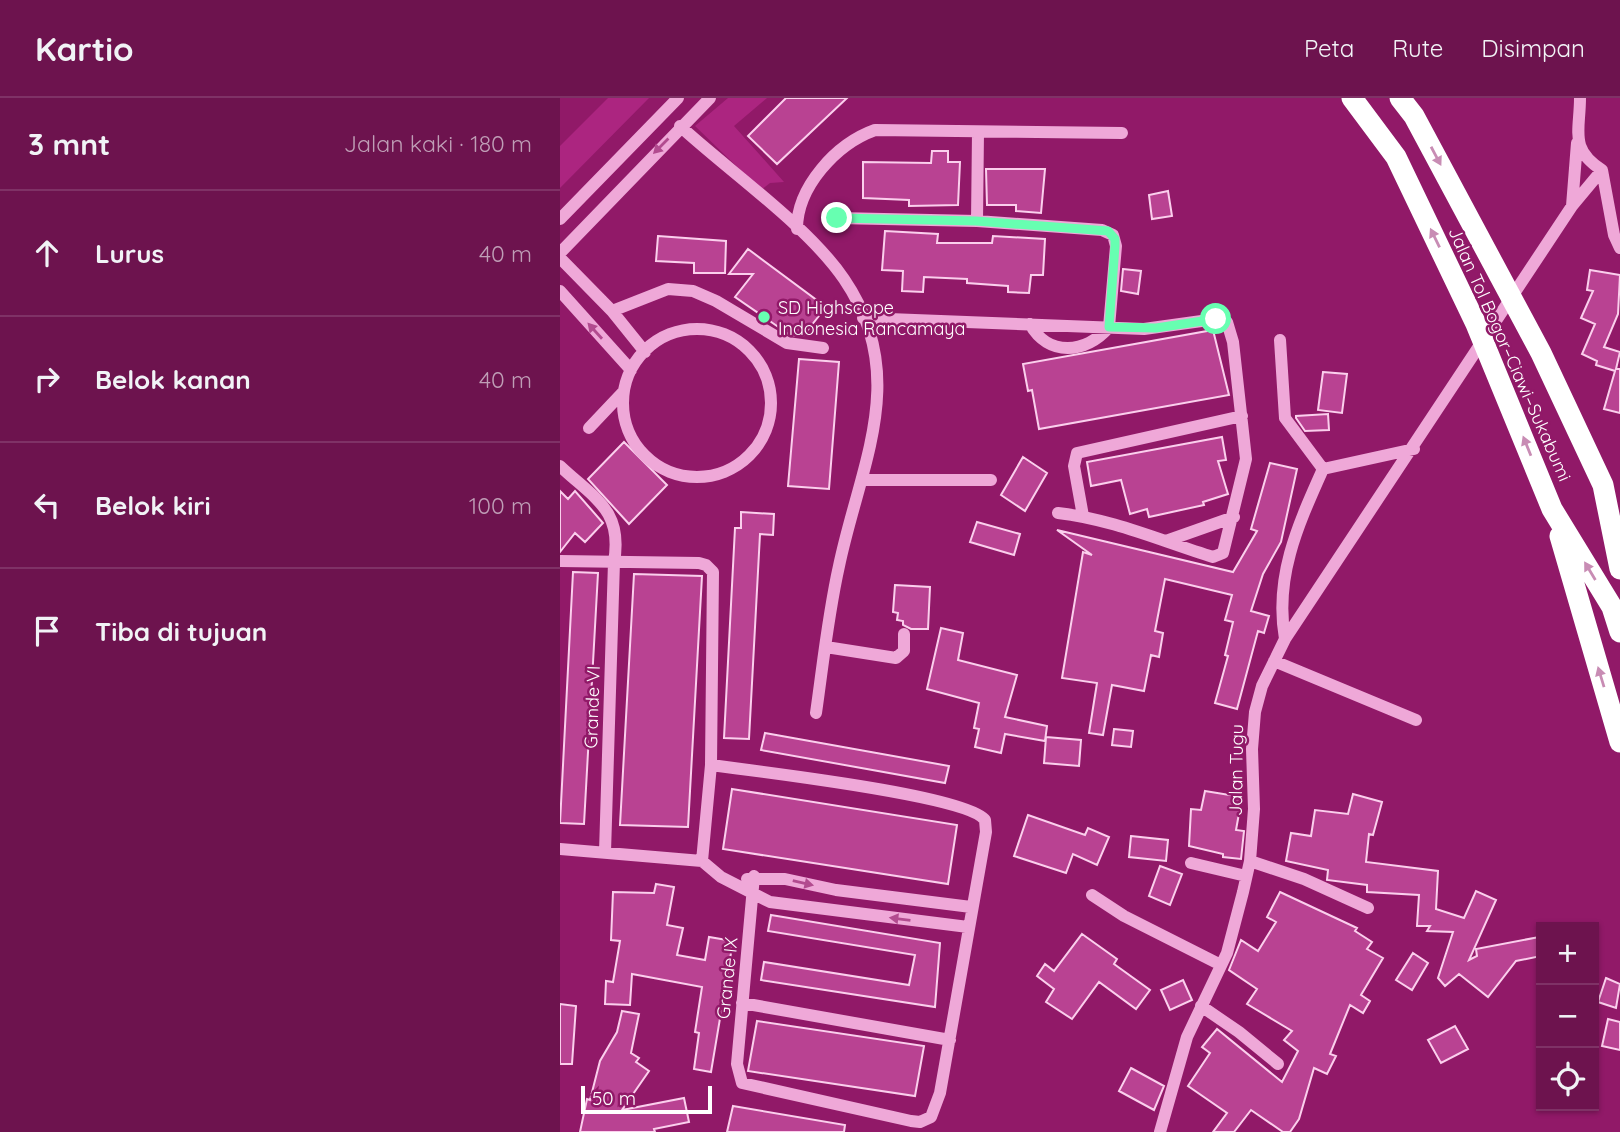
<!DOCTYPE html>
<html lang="id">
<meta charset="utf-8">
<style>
:root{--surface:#6d134e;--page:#721c55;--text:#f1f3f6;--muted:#bf9eb6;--line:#7f3266}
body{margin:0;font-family:Quicksand,sans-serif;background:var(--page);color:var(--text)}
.controls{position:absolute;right:21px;bottom:21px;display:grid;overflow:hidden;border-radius:0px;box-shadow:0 2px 5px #0004}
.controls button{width:63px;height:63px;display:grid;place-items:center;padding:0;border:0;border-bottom:2px solid var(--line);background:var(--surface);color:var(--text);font:35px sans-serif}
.scale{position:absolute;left:21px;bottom:18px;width:131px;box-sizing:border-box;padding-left:7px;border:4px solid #fff;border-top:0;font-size:19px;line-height:24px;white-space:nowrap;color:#fff;-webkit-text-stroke:5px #911968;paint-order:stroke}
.stop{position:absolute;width:21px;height:21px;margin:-16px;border:5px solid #67ffb1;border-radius:50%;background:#fff}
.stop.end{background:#67ffb1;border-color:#fff;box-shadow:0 2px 7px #0008}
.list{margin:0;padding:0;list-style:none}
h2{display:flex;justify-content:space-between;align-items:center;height:91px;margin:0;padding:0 28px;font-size:30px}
h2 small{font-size:23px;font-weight:400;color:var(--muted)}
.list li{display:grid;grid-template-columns:46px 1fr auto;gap:21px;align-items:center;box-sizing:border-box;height:126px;padding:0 28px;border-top:2px solid var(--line)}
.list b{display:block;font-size:26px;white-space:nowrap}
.list em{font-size:23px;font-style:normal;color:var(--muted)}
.icon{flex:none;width:38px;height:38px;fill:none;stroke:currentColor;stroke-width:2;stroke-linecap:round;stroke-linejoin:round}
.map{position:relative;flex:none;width:1060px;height:1034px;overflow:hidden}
header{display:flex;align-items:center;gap:42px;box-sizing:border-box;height:98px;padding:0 35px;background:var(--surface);border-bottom:2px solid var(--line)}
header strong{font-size:33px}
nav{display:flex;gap:38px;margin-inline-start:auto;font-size:24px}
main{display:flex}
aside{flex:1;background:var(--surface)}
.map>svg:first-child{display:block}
.grass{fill:#ac2580}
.building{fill:#b94292;stroke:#fbcfed;stroke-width:2}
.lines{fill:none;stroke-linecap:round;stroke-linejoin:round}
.minor{stroke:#efa8d8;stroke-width:12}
.highway{stroke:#fff;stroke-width:21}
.oneway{fill:#b24b8f}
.oneway2{fill:#c88cb4}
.route{stroke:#67ffb1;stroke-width:9}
.poi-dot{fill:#67ffb1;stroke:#911968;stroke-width:2.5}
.labels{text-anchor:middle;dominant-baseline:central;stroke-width:5;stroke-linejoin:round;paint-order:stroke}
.poi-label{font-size:18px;fill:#fff;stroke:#911968;text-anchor:start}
.street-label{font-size:18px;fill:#fff;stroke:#911968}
</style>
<header>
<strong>Kartio</strong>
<nav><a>Peta</a><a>Rute</a><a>Disimpan</a></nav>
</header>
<main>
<aside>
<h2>3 mnt<small>Jalan kaki · 180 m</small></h2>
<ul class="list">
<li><svg class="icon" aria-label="ahead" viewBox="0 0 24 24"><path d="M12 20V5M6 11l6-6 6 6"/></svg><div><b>Lurus</b></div><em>40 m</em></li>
<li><svg class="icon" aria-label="right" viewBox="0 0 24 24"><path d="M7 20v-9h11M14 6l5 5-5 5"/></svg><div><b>Belok kanan</b></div><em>40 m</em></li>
<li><svg class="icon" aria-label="left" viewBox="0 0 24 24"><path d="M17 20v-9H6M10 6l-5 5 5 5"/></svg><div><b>Belok kiri</b></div><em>100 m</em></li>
<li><svg class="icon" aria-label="arrive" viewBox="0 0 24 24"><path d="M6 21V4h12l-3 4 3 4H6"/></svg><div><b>Tiba di tujuan</b></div></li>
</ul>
</aside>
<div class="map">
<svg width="1060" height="1034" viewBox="0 0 1060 1034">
<rect width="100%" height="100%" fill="#911968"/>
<path class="grass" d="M 48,0 L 89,0 L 0,90 L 0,48 Z
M 168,0 L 207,0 L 174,28 L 224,84 L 210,85 L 201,92 L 135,28 Z"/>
<path class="building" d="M 226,0 L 287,0 L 217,66 L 188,38 Z
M 372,53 L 388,53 L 388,64 L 400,64 L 398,107 L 349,108 L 349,102 L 303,100 L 303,64 L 371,65 Z
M 426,71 L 485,71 L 481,115 L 456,113 L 456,107 L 427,107 Z
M 608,93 L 612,118 L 592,121 L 589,97 Z
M 325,133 L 378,136 L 377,145 L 432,145 L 433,138 L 485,141 L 483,177 L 471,177 L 469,195 L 448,194 L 448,188 L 407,185 L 407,181 L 364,179 L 363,194 L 342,193 L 343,173 L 322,172 Z
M 98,138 L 166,143 L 165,175 L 134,175 L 134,165 L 96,163 Z
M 188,151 L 266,209 L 243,238 L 230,237 L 175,199 L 193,176 L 169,176 Z
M 563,171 L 581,173 L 578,196 L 561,193 Z
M 1030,172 L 1060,177 L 1058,216 L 1044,249 L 1060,254 L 1056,271 L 1060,271 L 1060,315 L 1044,311 L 1055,273 L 1036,267 L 1037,263 L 1022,256 L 1035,226 L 1021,220 L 1033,193 L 1027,192 Z
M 653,232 L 669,297 L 479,331 L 472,292 L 468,293 L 463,266 Z
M 239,261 L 279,264 L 269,391 L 228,388 Z
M 763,274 L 787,276 L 782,315 L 758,312 Z
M 768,316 L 769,332 L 745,333 L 736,320 L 736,318 Z
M 662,339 L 666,362 L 658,363 L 668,396 L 643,404 L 644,407 L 589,419 L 587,411 L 570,416 L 561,382 L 531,388 L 527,364 Z
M 64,344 L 107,387 L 69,426 L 28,381 Z
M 463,359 L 487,375 L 465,413 L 441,397 Z
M 710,365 L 737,371 L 721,444 L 703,476 L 691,513 L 709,518 L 704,535 L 698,533 L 677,611 L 655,605 L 668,558 L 665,557 L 673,524 L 665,522 L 672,497 L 605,481 L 595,533 L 603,535 L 599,559 L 591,557 L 584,593 L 552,587 L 543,637 L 529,635 L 537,585 L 502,580 L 523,454 L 532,457 L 497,432 L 673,474 L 697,433 L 691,431 Z
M 0,393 L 8,401 L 15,393 L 43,425 L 25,444 L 15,435 L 0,454 Z
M 181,414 L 214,416 L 213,437 L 200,436 L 189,641 L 164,640 L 175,430 L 181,430 Z
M 417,424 L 460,436 L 454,457 L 410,444 Z
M 13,474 L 38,475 L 24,726 L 0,725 Z
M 74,476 L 142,478 L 128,729 L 60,727 Z
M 335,487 L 370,489 L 368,531 L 351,531 L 343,527 L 343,523 L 337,522 L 338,515 L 333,514 Z
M 381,530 L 403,535 L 398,562 L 457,577 L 445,619 L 487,628 L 485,643 L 445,636 L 441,655 L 415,649 L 419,631 L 414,630 L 419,605 L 367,591 Z
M 554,631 L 573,633 L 571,649 L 552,647 Z
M 205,635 L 389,668 L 385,685 L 201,652 Z
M 486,639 L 521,642 L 519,668 L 484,665 Z
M 172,691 L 397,727 L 388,786 L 163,751 Z
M 645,693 L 682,699 L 676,732 L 684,733 L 681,761 L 663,759 L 663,756 L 629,748 L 631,711 L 641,712 Z
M 793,696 L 822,704 L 813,737 L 809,736 L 806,764 L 878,773 L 876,811 L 904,820 L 916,793 L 936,802 L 909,862 L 917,858 L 916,851 L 979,839 L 981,840 L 981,856 L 979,856 L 981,858 L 956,863 L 928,899 L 899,876 L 885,888 L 878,880 L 893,834 L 867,833 L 870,828 L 857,828 L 859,797 L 807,794 L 807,787 L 767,782 L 768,772 L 726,763 L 731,735 L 751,738 L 755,712 L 788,716 Z
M 468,717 L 525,737 L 528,730 L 549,739 L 537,767 L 513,756 L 506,775 L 454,758 Z
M 571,738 L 608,742 L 606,763 L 569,759 Z
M 600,768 L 622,776 L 610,807 L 589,798 Z
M 96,786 L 114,789 L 107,827 L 123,830 L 117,857 L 145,862 L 149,839 L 173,843 L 151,974 L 134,971 L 139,935 L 135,934 L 142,889 L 72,876 L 70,907 L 45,906 L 46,883 L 53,884 L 60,843 L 51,842 L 53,794 L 94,795 Z
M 720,794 L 797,830 L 795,833 L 812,844 L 807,851 L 823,860 L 801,897 L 810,903 L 803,915 L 790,907 L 770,956 L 776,958 L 767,976 L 754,970 L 739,1021 L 730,1034 L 723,1034 L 691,1012 L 674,1034 L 653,1034 L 667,1015 L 628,988 L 650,955 L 642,949 L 657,931 L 722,984 L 738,953 L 724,942 L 732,933 L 687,906 L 697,891 L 669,872 L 681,842 L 698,853 L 716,824 L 707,819 Z
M 211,817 L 380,845 L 375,909 L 201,882 L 204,864 L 349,887 L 355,857 L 208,833 Z
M 522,836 L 557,861 L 554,866 L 590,892 L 576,911 L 539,884 L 512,921 L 486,904 L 494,891 L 477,878 L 485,866 L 494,873 Z
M 853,855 L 868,865 L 852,892 L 836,882 Z
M 1046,880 L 1060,886 L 1056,910 L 1038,904 Z
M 623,882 L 632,902 L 610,912 L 601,892 Z
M 0,906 L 16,908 L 12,966 L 0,966 Z
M 62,913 L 79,916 L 71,955 L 79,960 L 76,964 L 89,973 L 62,1012 L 124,1000 L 129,1024 L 94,1031 L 95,1034 L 20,1034 L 27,1001 L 30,1002 L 40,963 L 57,934 Z
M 1048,921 L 1060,924 L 1060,952 L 1042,948 Z
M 197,923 L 364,948 L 355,998 L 188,973 Z
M 895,928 L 908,951 L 881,965 L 868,942 Z
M 571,970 L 604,988 L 594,1012 L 559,993 Z
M 173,1008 L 285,1027 L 284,1034 L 167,1034 Z"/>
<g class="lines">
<path class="minor" d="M 1020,0 C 1020,33 1009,51 1042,72 L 1054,137 L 1060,150
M 120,28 C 169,73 248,128 284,181 C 351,279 300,367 279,468 C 268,517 263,566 256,615
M 1012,108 L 1017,45
M 277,120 L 417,123 L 542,132 L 553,137 L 556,148 L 549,229 C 526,256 488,259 470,226
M 0,121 L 118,0
M 417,123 L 418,34
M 237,131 C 237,89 276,46 315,32 L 562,35
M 0,155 L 150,0
M 0,160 L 52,213 L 85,254
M 0,193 L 71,272
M 52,213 L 108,191 L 133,193 L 156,203 L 227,245 L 263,250
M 303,220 L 584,231 L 656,221 L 667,224 L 673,244 L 686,361 L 663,455 L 653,459 C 601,443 552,421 498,415
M63 305a74 74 0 1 1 148 0a74 74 0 1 1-148 0Z
M 720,242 L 725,320 L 763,371 L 854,351
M 29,330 L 64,293
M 0,368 C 35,401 63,412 54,464 L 45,754
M 304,382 L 431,382
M 523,418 L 514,368 L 517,355 L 682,318
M 606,443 L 674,419
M 0,463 L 139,465 L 146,467 L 153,474 L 151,667 L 142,763
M 725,541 C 714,479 738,427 763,371
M 266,549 L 336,560 L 344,553 L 344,536
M 714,563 L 856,622
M 151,667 C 193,673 407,697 425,722 L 426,734 L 380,995 L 371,1019 L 360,1024 L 351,1023 L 182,985 L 177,966 L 194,778
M 0,751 L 142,763 L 161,779 L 210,804 L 408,829
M 690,763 L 744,781 L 808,810
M 631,765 L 686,778
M 187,781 L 225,781 L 276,792 L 411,809
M 532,797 L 564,818 L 661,867
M 182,905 L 390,942
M 641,908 L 679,934 L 718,966
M 600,1034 L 627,939 L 667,855 L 683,794 L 690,763 L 694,711 L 692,651 L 695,614 L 702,588 L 725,541 L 1012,108 L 1042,72"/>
<path class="highway" d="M 792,0 L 836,59 L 916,226 L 992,411 L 1052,509 L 1060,534
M 840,0 L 854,18 L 981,255 L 1043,387 L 1060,471
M 1000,438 L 1060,644"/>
</g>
<defs><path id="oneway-solid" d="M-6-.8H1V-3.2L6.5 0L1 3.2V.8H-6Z" transform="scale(1.75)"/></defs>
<g class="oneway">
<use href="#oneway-solid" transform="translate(101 48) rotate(135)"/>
<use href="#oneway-solid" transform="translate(35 233) rotate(-132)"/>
<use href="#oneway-solid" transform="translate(243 785) rotate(13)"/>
<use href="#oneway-solid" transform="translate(340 821) rotate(-173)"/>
</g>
<g class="oneway2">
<use href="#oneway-solid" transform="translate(876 58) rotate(62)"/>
<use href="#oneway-solid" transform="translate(875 140) rotate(-116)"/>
<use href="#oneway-solid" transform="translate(967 348) rotate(-112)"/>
<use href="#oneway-solid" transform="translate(1030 473) rotate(-121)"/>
<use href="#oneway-solid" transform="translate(1041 579) rotate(-107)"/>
</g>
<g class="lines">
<path class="route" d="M 277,120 L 416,123 L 548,133 L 555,141 L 555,148 L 549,229 L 596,230 L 656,221"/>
</g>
<circle class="poi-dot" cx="204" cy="219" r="7"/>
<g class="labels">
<g class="poi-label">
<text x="218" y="209">SD Highscope<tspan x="218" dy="21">Indonesia Rancamaya</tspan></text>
</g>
<g class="street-label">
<text transform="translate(950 256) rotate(66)">Jalan Tol Bogor–Ciawi–Sukabumi</text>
<text transform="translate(32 609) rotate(-88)">Grande VI</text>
<text transform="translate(676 672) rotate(-89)">Jalan Tugu</text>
<text transform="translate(167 880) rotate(-84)">Grande IX</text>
</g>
</g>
</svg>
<div class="controls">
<button>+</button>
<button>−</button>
<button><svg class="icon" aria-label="locate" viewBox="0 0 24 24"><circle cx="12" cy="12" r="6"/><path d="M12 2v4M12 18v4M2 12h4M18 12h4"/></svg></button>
</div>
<div class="scale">50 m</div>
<div class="stop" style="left:656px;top:221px"></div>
<div class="stop end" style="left:277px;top:120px"></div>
</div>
</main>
